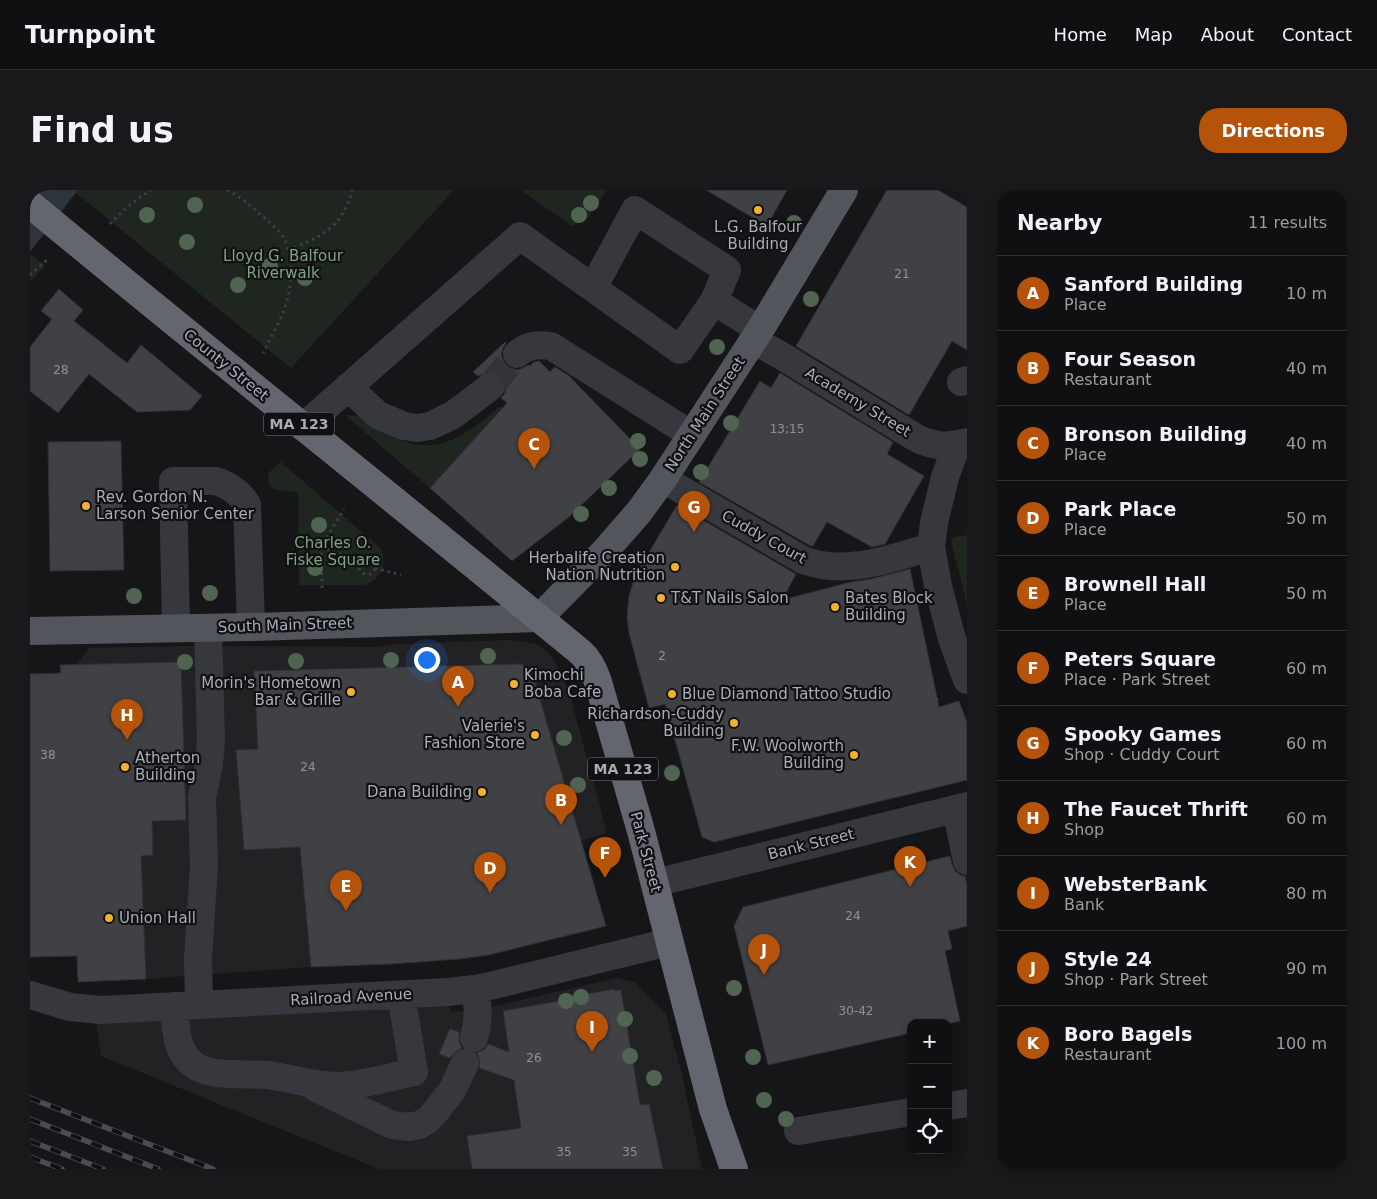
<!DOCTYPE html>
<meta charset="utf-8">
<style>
:root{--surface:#101012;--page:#19191b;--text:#f1f3f6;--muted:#9c9d9f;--line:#303032;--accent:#b45309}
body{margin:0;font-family:"DejaVu Sans",sans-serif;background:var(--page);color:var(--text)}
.controls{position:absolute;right:15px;bottom:15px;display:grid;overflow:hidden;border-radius:10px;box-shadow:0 2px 8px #0003}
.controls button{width:45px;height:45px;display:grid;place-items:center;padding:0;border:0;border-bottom:1px solid var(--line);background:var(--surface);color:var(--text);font:25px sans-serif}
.you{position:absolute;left:396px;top:469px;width:18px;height:18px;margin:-12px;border:4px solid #fff;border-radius:50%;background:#1a73e8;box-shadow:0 0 0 8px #1a73e833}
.badge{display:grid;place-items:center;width:32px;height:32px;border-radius:50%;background:var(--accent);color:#fff;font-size:16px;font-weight:700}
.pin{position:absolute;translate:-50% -41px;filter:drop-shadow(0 1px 2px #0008)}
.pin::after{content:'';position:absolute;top:26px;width:18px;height:15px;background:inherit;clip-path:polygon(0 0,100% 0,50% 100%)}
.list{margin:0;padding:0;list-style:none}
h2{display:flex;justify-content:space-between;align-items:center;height:65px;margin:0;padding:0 20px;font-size:21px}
h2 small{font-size:16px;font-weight:400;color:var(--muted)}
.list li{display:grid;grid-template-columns:32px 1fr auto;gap:15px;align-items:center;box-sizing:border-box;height:75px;padding:0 20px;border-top:1px solid var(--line)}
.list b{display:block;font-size:19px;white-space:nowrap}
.list p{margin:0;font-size:16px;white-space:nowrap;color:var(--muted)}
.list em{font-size:16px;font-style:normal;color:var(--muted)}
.icon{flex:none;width:28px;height:28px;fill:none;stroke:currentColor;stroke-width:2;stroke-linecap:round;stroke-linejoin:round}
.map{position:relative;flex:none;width:937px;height:979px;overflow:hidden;border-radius:20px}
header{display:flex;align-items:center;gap:30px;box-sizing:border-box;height:70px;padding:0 25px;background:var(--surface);border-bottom:1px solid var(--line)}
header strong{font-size:24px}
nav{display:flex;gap:28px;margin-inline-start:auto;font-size:18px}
.intro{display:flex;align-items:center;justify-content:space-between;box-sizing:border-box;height:120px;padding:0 30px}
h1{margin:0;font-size:35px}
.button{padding:12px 22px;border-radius:20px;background:var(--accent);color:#fff;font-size:18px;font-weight:700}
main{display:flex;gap:30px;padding:0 30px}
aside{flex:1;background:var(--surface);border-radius:20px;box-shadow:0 2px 8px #0003}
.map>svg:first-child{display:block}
.built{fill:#222225}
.green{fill:#1e261f}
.water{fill:#2c353c}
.building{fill:#404145;stroke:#303034}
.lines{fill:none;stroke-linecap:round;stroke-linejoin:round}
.minor-tunnel{stroke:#333438;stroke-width:28;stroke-dasharray:28 14;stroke-linecap:butt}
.path{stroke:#3d3f44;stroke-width:3;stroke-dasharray:2.5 4;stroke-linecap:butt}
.minor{stroke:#37383d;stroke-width:28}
.major{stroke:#53555c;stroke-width:28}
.highway{stroke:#63666e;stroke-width:28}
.rail-casing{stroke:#4a4c52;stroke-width:5.5}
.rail{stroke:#111113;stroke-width:4;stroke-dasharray:11;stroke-linecap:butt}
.tree{fill:#506452}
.poi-dot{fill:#f2b134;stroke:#111113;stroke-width:2}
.labels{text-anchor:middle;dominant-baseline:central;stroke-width:4.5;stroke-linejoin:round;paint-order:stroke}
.number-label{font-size:12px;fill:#8e929b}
.shield{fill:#111113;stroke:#7b7e86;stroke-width:1}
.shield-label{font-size:14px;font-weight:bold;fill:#a8adb8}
.poi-label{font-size:15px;fill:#a8adb8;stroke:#111113;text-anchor:start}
.park-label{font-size:15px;fill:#7fa381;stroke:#111113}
.street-label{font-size:15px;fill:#a8adb8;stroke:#111113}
</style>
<header>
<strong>Turnpoint</strong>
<nav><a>Home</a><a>Map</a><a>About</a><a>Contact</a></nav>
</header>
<div class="intro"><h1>Find us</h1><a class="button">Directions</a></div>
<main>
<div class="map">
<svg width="937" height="979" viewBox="0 0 937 979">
<rect width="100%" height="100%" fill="#161618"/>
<path class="built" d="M 483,450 L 506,454 L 519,463 L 527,476 L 539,501 L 577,643 L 551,651 L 268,636 L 281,777 L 116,789 L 48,792 L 30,475 L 46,474 L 60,458 L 157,456 L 350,457 L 367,454 Z
M 587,788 L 604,792 L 636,824 L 652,885 L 672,979 L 349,979 L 71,866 L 66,833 L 415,811 L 422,822 L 452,819 Z"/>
<path class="green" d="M 48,0 L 424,0 L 261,178 L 46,3 Z
M 491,0 L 577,0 L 557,29 L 542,36 Z
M 0,64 L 15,75 L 6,86 L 0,91 Z
M 469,217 L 473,217 L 400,298 L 315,225 C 320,226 326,225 331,227 C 342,232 353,241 364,247 C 407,269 437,244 469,217 Z
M 251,272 L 351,359 C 357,374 351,391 334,395 L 269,395 L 268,302 L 245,300 L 239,294 L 238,283 Z
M 937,345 L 937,415 L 921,350 L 924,347 Z"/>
<path class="water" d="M 0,0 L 48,0 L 0,62 Z"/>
<path class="building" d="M 676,0 L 757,0 L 737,36 Z
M 857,0 L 908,0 L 937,17 L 937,160 L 922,151 L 879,225 L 766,156 Z
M 29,99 L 53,120 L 44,131 L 97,173 L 111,155 L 172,206 L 160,220 L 107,222 L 59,184 L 28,223 L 0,201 L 0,157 L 22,129 L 11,121 Z
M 475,152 L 476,153 L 473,158 L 471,165 L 475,174 L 480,178 L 488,180 L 499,175 L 500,176 L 504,172 L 509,171 L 520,182 L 525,177 L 539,186 L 610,259 L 539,327 L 482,371 L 400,298 L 477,213 L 471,208 L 475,203 L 476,196 L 472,187 L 466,183 L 459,182 L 448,186 L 443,182 Z
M 750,183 L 863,252 L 857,264 L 894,286 L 855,354 L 842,357 L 797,332 L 783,356 L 779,355 L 669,292 L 730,191 L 741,198 Z
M 91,251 L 94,380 L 20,381 L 18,252 Z
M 647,315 L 766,384 L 752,410 L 821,392 L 841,389 L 880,379 L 909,517 L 929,511 L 937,533 L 937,590 L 684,652 L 672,647 L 635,514 L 619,518 L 599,443 L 597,427 L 599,406 L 605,386 Z
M 151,472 L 156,630 L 122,631 L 123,665 L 111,666 L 116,789 L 48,792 L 47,766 L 0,767 L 0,484 L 31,483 L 30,475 Z
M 491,474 L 502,482 L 576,736 L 459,765 L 429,769 L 361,774 L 281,777 L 270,657 L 214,660 L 206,560 L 228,559 L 224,481 Z
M 920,666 L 922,674 L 925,681 L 932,686 L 935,686 L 937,695 L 937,736 L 918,741 L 922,759 L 915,761 L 930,831 L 918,834 L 918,833 L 881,833 L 881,843 L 738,875 L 704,736 L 713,717 Z
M 585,799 L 585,801 L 591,800 L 610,915 L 619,914 L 633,979 L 442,979 L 437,946 L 491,938 L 484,890 L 449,878 L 450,871 L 447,863 L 455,859 L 458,854 L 479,862 L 473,821 L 557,806 L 557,804 Z
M 420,839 L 429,842 L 429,852 L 432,858 L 426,861 L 420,868 L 409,864 Z"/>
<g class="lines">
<path class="minor-tunnel" d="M 460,197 L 487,164"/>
<path class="path" d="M 197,0 C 210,6 221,16 231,25 C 239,32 247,38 253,47 C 264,65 262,95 256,114 C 251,131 241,147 233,163
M 80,34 C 93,20 105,10 121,0
M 258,60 C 290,48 314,36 322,0
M 0,85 L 17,70
M 291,357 L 329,371 L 330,367 C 338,365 342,364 347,371 C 346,378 344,385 335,385 L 329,378 L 329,371
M 345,378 L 371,385
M 292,398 L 291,357 L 314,319
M 762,513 L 827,496 C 837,499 840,508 848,514 C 865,528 895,516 912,507"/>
<path class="minor" d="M 563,98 L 605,20 L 697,80 L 684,111
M 723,150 L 752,166 L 888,249 C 907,257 917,257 937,252
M 487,164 C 498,155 507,154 521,156 L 662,245
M 931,192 L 937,190
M 318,197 L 348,225 L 374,236 L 387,238 L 400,236 L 423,225 L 460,197
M 273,237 L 490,46 L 650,160 L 684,111 L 730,140
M 927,255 L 915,287 L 904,333 L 901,357 L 908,396 L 922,449 L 937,490
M 633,289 L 773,370 C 816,386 859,369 901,357
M 146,438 L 143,291 L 186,291 C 198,295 211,303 217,315 L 221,437
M 926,619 L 937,671
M 625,693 L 937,616
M 0,805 L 40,817 L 71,820 L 417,802 L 445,799 L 460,796 L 639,752
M 169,815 L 168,768 L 174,676 L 172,608 L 179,574 L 181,551 L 178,438
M 144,816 C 146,837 145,862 164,875 C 182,888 216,883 238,885 C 262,888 285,897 310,896 C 335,895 360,887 384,882 L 371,805
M 444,848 C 449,831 449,816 445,799
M 286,898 L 362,935 L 379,937 L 389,935 L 398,930 L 406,921 L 423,899 L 435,873
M 918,916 L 937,913
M 768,941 L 881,922"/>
<path class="major" d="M 0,441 L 221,437 L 509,428 L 574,362 L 609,322 L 633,289 L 730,140 L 814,0"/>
<path class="highway" d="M 0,14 C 182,165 367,311 549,461 C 559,469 564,480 568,492 L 611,641 L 683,919 L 704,979"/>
<defs>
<path id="rail" d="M 0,908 L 183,979
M 0,929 L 128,979
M 0,951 L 73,979
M 0,967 L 32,979"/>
</defs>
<use href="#rail" class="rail-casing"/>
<use href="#rail" class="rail"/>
</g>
<g class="tree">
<circle cx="561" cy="13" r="8"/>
<circle cx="165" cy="15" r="8"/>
<circle cx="117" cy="25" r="8"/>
<circle cx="549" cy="25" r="8"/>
<circle cx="764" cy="33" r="8"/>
<circle cx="157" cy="52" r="8"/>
<circle cx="240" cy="76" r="8"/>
<circle cx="275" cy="88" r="8"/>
<circle cx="208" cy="95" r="8"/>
<circle cx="781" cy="109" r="8"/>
<circle cx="687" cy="157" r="8"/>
<circle cx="701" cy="233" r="8"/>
<circle cx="608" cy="251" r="8"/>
<circle cx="610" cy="269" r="8"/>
<circle cx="671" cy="282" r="8"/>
<circle cx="579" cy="298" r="8"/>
<circle cx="551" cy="324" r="8"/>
<circle cx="289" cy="335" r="8"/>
<circle cx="285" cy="378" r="8"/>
<circle cx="180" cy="403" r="8"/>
<circle cx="104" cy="406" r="8"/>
<circle cx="458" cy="466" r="8"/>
<circle cx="403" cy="469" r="8"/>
<circle cx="361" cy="470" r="8"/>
<circle cx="266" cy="471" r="8"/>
<circle cx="155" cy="472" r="8"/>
<circle cx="534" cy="548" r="8"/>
<circle cx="642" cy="583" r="8"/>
<circle cx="548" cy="595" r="8"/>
<circle cx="704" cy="798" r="8"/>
<circle cx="551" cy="807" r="8"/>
<circle cx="536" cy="811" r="8"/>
<circle cx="595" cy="829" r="8"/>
<circle cx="600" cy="866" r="8"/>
<circle cx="723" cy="867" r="8"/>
<circle cx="624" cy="888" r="8"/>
<circle cx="734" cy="910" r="8"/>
<circle cx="756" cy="929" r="8"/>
</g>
<g class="poi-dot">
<circle cx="728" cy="20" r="5"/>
<circle cx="56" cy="316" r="5"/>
<circle cx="645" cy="377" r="5"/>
<circle cx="631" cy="408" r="5"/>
<circle cx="805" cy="417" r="5"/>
<circle cx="484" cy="494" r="5"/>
<circle cx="321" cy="502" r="5"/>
<circle cx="642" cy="504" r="5"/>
<circle cx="704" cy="533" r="5"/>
<circle cx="505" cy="545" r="5"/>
<circle cx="824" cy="565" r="5"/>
<circle cx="95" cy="577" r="5"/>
<circle cx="452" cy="602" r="5"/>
<circle cx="79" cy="728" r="5"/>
</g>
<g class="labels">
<g class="number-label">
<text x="872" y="84">21</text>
<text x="31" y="180">28</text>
<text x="757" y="239">13;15</text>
<text x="632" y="466">2</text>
<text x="18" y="565">38</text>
<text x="278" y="577">24</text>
<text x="823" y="726">24</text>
<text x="826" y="821">30-42</text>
<text x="504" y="868">26</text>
<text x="534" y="962">35</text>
<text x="600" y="962">35</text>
</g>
<g class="shield">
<rect x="234" y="222.5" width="70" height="23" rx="4"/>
<rect x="558" y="567.5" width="70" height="23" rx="4"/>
</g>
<g class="shield-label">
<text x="269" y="234">MA 123</text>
<text x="593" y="579">MA 123</text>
</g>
<g class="poi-label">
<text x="728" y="37" text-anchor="middle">L.G. Balfour<tspan x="728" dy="17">Building</tspan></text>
<text x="66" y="307">Rev. Gordon N.<tspan x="66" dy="17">Larson Senior Center</tspan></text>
<text x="635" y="368" text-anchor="end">Herbalife Creation<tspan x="635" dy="17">Nation Nutrition</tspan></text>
<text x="641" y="408">T&amp;T Nails Salon</text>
<text x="815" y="408">Bates Block<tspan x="815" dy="17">Building</tspan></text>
<text x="494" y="485">Kimochi<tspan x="494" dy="17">Boba Cafe</tspan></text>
<text x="311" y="493" text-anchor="end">Morin's Hometown<tspan x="311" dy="17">Bar &amp; Grille</tspan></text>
<text x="652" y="504">Blue Diamond Tattoo Studio</text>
<text x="694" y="524" text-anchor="end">Richardson-Cuddy<tspan x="694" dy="17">Building</tspan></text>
<text x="495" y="536" text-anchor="end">Valerie's<tspan x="495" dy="17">Fashion Store</tspan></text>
<text x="814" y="556" text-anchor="end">F.W. Woolworth<tspan x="814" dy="17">Building</tspan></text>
<text x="105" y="568">Atherton<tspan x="105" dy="17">Building</tspan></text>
<text x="442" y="602" text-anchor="end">Dana Building</text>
<text x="89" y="728">Union Hall</text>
</g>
<g class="park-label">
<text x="253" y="66">Lloyd G. Balfour<tspan x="253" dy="17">Riverwalk</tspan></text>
<text x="303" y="353">Charles O.<tspan x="303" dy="17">Fiske Square</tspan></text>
</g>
<g class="street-label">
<text transform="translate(196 175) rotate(39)">County Street</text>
<text transform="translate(828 212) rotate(31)">Academy Street</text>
<text transform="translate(675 224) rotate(-57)">North Main Street</text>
<text transform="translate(734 347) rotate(29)">Cuddy Court</text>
<text transform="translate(255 435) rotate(-2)">South Main Street</text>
<text transform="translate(781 654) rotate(-14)">Bank Street</text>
<text transform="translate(616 662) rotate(75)">Park Street</text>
<text transform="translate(321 807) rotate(-3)">Railroad Avenue</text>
</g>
</g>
</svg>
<div class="controls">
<button>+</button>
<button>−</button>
<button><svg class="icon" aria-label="locate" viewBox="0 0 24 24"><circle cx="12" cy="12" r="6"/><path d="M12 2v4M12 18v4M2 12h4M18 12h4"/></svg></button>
</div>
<div class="you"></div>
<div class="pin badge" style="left:428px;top:517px">A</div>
<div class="pin badge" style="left:531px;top:635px">B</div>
<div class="pin badge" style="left:504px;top:279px">C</div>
<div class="pin badge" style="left:460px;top:703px">D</div>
<div class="pin badge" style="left:316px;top:721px">E</div>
<div class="pin badge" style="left:575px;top:688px">F</div>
<div class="pin badge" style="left:664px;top:342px">G</div>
<div class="pin badge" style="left:97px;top:550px">H</div>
<div class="pin badge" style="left:562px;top:862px">I</div>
<div class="pin badge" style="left:734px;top:785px">J</div>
<div class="pin badge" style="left:880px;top:697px">K</div>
</div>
<aside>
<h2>Nearby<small>11 results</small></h2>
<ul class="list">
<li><span class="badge">A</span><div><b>Sanford Building</b><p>Place</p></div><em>10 m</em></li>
<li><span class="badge">B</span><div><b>Four Season</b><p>Restaurant</p></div><em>40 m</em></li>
<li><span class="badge">C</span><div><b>Bronson Building</b><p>Place</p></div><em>40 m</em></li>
<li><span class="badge">D</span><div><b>Park Place</b><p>Place</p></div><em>50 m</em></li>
<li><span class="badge">E</span><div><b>Brownell Hall</b><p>Place</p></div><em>50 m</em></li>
<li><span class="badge">F</span><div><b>Peters Square</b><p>Place · Park Street</p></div><em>60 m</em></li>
<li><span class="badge">G</span><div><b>Spooky Games</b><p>Shop · Cuddy Court</p></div><em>60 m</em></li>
<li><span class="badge">H</span><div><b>The Faucet Thrift</b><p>Shop</p></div><em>60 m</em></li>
<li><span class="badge">I</span><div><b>WebsterBank</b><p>Bank</p></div><em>80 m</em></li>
<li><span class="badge">J</span><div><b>Style 24</b><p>Shop · Park Street</p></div><em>90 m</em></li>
<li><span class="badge">K</span><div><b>Boro Bagels</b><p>Restaurant</p></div><em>100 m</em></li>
</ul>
</aside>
</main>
